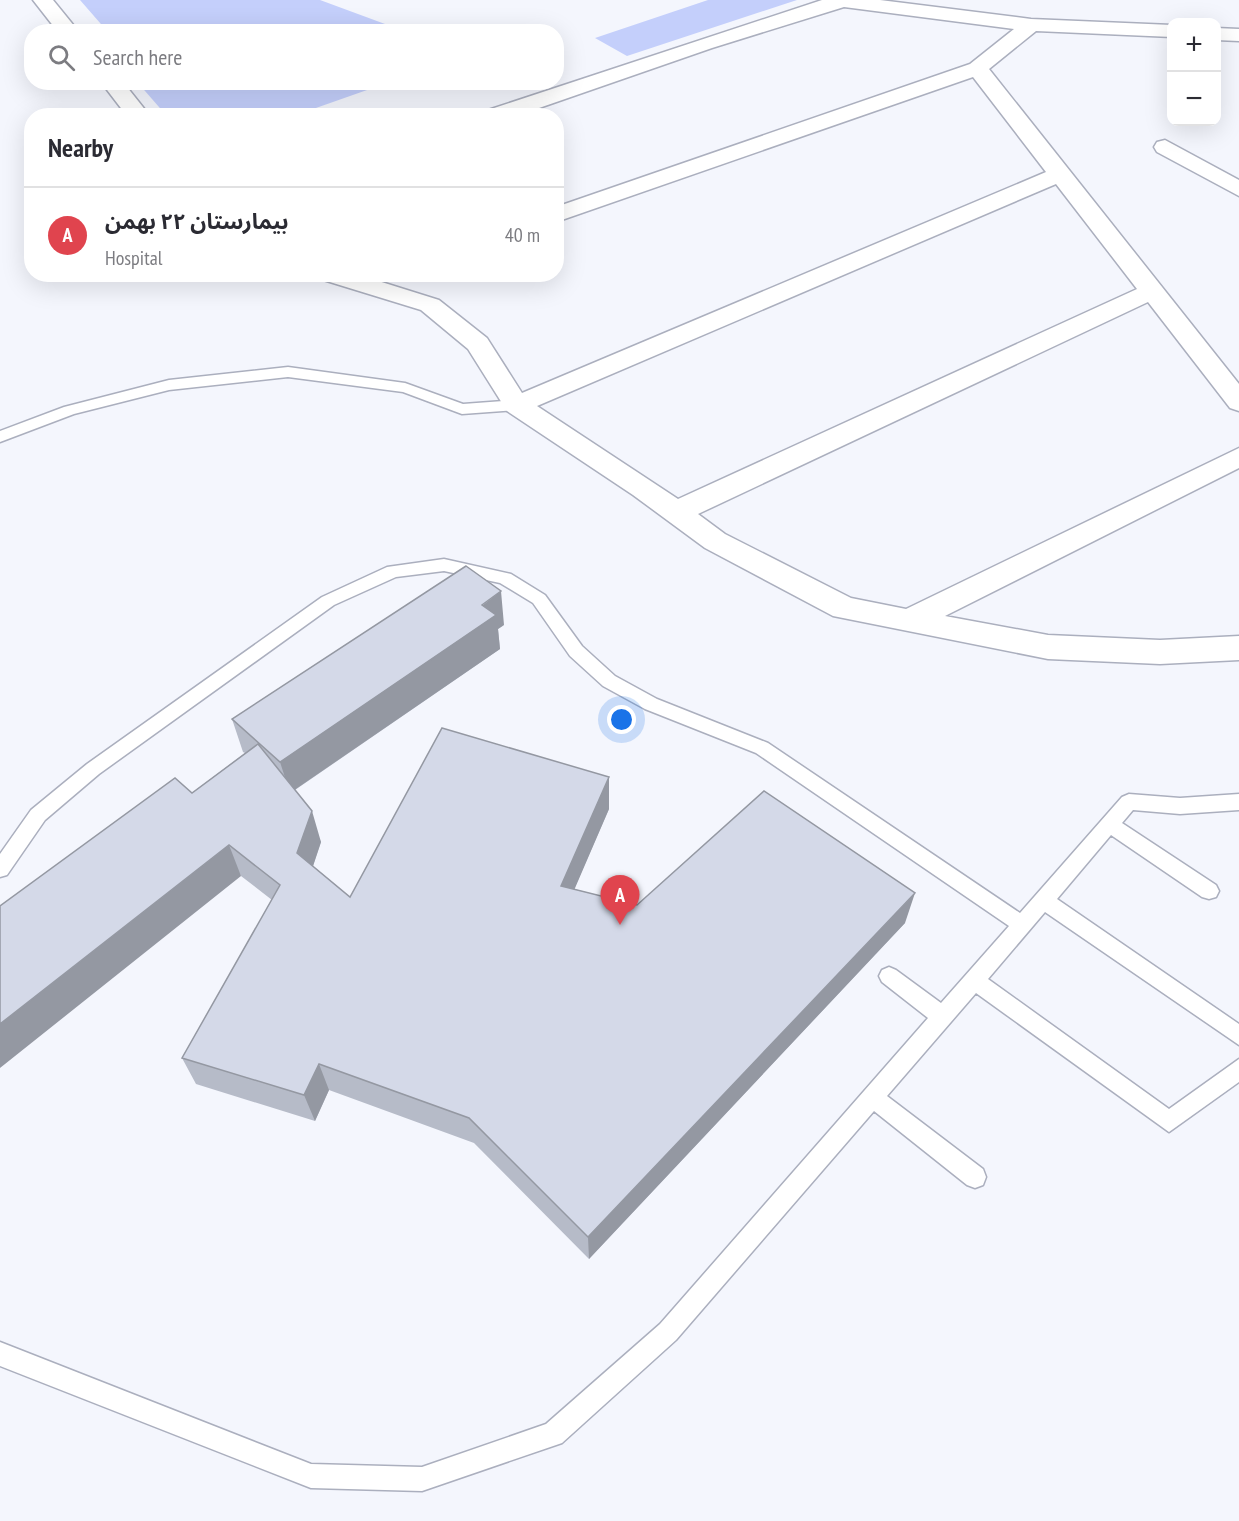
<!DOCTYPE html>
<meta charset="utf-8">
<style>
:root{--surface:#fff;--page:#f2f2f3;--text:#2b2b33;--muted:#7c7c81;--line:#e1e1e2;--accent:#8c7418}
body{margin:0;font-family:"PT Sans Narrow","Noto Sans Arabic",sans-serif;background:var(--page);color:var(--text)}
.controls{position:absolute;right:18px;top:18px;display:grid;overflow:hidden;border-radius:12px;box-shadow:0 6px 24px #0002}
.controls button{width:54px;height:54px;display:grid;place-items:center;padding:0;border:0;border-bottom:2px solid var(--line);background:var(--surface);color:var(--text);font:30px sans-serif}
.you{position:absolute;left:622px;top:720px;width:21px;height:21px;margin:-15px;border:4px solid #fff;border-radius:50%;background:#1a73e8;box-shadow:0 0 0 9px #1a73e833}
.badge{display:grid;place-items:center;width:39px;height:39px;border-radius:50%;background:var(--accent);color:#fff;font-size:20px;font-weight:700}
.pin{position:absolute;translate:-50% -50px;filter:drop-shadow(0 2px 3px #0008)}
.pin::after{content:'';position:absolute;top:32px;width:21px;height:18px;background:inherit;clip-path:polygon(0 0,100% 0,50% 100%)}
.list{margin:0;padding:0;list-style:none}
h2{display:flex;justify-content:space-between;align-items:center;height:78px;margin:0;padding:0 24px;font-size:26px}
h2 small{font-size:20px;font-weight:400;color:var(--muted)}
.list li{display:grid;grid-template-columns:39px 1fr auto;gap:18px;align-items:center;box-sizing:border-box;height:96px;padding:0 24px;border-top:2px solid var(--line)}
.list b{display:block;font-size:22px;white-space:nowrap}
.list p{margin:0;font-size:20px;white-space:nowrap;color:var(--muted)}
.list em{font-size:20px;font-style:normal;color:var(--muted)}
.icon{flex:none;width:33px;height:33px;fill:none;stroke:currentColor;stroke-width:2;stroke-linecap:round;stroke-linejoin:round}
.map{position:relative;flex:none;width:1239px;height:1521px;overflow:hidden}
.search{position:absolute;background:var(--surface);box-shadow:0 6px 24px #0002;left:24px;top:24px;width:540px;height:66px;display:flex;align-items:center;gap:15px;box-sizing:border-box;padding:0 21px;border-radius:24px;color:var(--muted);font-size:22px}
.panel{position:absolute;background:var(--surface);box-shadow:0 6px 24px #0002;left:24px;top:108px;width:540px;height:174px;border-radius:24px}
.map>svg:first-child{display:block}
.green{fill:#c4cffb}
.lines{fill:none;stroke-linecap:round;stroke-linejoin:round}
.service-casing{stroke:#abafbe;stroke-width:3}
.minor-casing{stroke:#abafbe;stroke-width:3}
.service{fill:#fff;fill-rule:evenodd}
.minor{fill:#fff;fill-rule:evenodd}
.wall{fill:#b6bbc8}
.shaded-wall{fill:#9498a2}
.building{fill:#d4d9e8;stroke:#9498a2;stroke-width:1.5}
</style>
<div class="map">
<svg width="1239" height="1521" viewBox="0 0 1239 1521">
<rect width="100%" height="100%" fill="#f4f6fd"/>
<path class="green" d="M 80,0 L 320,0 L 404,31 L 107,31 Z
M 708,0 L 797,0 L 627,56 L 595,38 Z
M 138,83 L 387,83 L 296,115 L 166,115 Z"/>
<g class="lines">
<defs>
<path id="service" d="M 288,367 L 405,383 L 463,404 L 516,400 L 523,405 L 516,410 L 462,414 L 403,392 L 288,377 L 169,390 L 74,414 L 0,442 L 0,431 L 64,407 L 169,380 Z
M 444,559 L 511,574 L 545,595 L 582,646 L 615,676 L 657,699 L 768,743 L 1020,913 L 1122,797 L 1129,794 L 1180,798 L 1239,794 L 1239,810 L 1180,814 L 1133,810 L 1122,823 L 1216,885 L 1219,891 L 1216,897 L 1209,899 L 1202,897 L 1111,835 L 1057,899 L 1239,1024 L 1239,1045 L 1045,912 L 988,979 L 1169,1109 L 1239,1059 L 1239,1082 L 1169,1132 L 976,993 L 887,1096 L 983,1169 L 986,1177 L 983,1185 L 975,1188 L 967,1185 L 874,1111 L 676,1340 L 562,1443 L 422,1491 L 311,1488 L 0,1366 L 0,1342 L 311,1464 L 422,1467 L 546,1424 L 660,1324 L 928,1018 L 882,982 L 879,976 L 882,970 L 889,967 L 896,970 L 941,1003 L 1009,926 L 756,753 L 645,709 L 603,686 L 570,656 L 533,603 L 500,583 L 444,571 L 396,577 L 334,605 L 99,774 L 45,820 L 7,875 L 0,877 L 0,854 L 31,810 L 87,764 L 322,597 L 387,567 Z"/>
<path id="minor" d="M 33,0 L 53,0 L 79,32 L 58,32 Z
M 822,0 L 880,0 L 1031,19 L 1172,25 L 1172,37 L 1036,31 L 989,69 L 1239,384 L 1239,411 L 1230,408 L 1148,302 L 698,514 L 725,534 L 851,598 L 906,609 L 1239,448 L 1239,468 L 945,616 L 1048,635 L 1160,640 L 1239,636 L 1239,660 L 1160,664 L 1048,659 L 833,616 L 705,548 L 633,495 L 507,411 L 468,349 L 421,310 L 320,279 L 317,274 L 356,274 L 439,300 L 487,338 L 522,393 L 1046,172 L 973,77 L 556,222 L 556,207 L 970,64 L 1014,29 L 844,7 L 712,48 L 516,116 L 482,116 L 485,111 ZM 1056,184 L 1137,289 L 678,499 L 537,406 Z
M 1216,28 L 1239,29 L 1239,41 L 1216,40 Z
M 101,82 L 123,82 L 150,116 L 127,116 Z
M 1165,140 L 1239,180 L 1239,196 L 1157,152 L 1154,147 L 1157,142 Z"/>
</defs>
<use href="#service" class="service-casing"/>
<use href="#minor" class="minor-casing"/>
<use href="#service" class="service"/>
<use href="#minor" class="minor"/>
</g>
<path class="wall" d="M 504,625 L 498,629 L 500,649 L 295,790 L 321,842 L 313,866 L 350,897 L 609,777 L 609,809 L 574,889 L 637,905 L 905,923 L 589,1259 L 474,1143 L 329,1090 L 315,1121 L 196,1084 L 182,1058 L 272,900 L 241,876 L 192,793 L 245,753 L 243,752 L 232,719 Z"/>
<path class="shaded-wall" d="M 501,591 L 504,625 L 498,629 L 500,649 L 290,793 L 280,762 Z
M 609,777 L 609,809 L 563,916 L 561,886 Z
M 312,811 L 321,842 L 307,884 L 297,853 Z
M 229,845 L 241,876 L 0,1068 L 0,1024 Z
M 915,893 L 905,923 L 589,1259 L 588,1237 Z
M 319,1064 L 329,1090 L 315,1121 L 304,1095 Z"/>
<path class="building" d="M 466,566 L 501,591 L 482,605 L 496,615 L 280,762 L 232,719 Z
M 442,728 L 609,777 L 561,886 L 637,905 L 764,791 L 915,893 L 588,1237 L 469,1118 L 319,1064 L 304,1095 L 182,1058 L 280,885 L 229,845 L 0,1024 L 0,906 L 175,778 L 192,793 L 258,744 L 312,811 L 297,853 L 350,897 Z"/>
</svg>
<div class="controls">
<button>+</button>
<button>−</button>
</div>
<div class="you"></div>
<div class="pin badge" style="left:620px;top:925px;background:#e0444e">A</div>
<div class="search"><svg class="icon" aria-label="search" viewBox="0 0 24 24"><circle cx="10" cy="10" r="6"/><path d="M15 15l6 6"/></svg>Search here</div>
<section class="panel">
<h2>Nearby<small></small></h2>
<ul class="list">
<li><span class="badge" style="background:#e0444e">A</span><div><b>بیمارستان ۲۲ بهمن</b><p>Hospital</p></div><em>40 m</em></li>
</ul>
</section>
</div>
